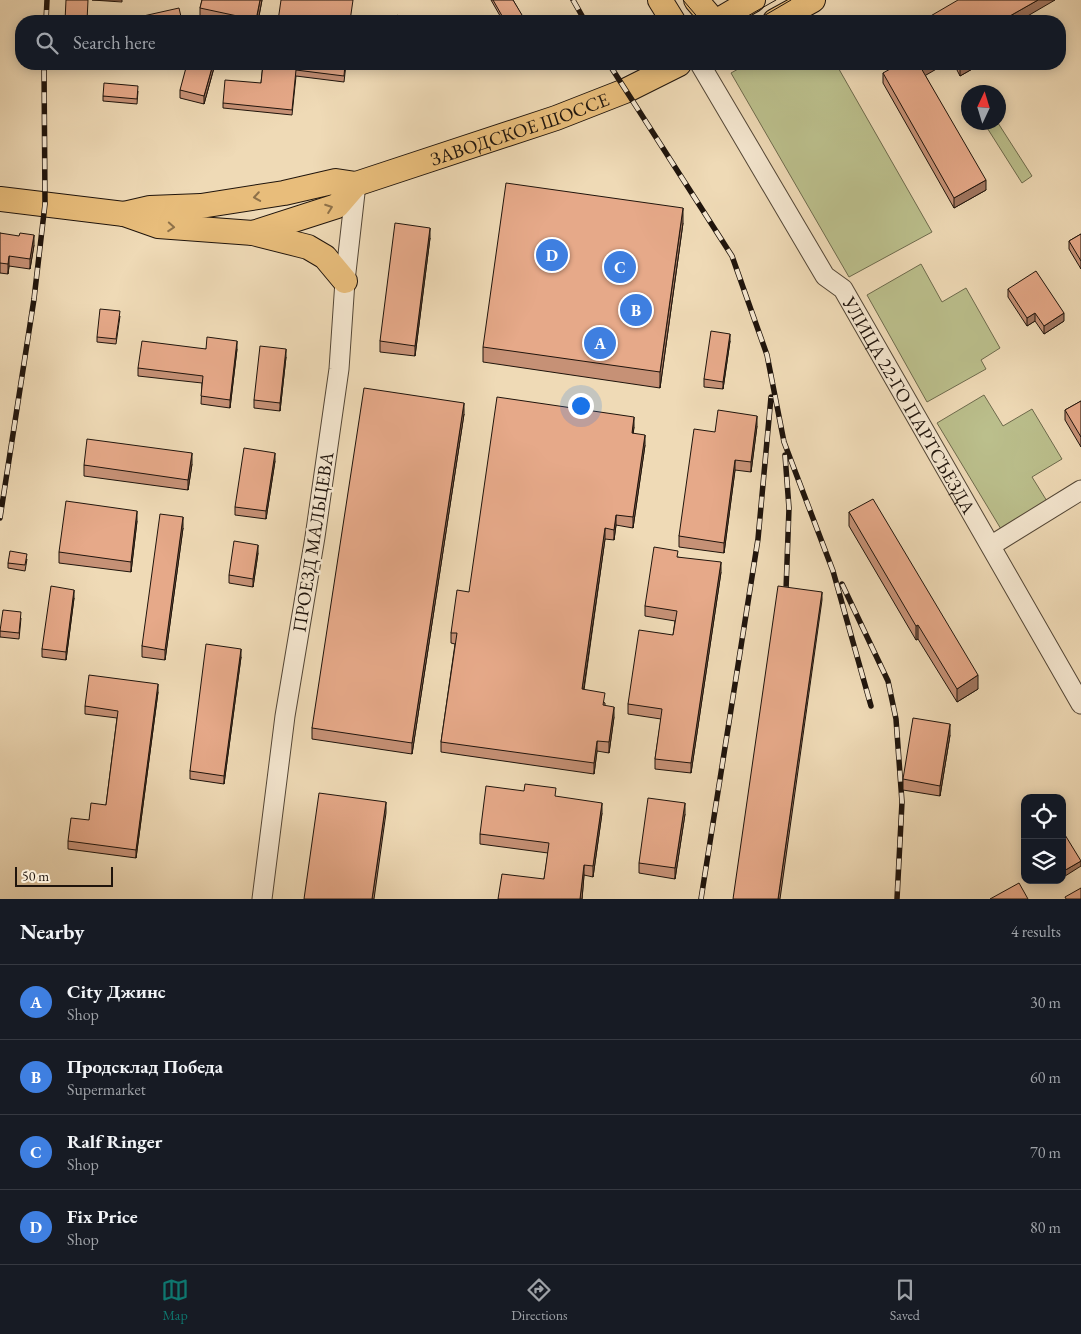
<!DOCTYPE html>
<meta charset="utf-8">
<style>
:root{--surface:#171b24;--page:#242831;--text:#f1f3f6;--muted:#9ea1a6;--line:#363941;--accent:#0f766e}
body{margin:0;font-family:"EB Garamond",serif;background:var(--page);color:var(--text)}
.controls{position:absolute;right:15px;bottom:15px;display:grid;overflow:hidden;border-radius:10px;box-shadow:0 2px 12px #0003}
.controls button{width:45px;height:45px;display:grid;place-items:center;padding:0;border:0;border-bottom:1px solid var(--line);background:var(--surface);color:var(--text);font:25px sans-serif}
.compass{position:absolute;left:961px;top:85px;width:45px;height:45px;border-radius:50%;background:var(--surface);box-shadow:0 2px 12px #0003;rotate:4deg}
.scale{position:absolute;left:15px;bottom:12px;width:98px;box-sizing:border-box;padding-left:5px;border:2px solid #1f140c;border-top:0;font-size:14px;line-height:18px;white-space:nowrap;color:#1f140c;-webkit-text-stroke:4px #f5e7d0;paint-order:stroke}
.you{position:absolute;left:580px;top:405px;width:18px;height:18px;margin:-12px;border:4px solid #fff;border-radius:50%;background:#1a73e8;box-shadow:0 0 0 8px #1a73e833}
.badge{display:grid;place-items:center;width:32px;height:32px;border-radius:50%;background:var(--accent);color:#fff;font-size:16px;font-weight:700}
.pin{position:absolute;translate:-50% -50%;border:2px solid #fff;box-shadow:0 1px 5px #0006}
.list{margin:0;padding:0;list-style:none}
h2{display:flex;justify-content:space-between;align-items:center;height:65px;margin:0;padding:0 20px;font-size:21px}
h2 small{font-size:16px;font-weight:400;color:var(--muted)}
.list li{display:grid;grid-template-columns:32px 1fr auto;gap:15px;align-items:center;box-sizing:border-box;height:75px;padding:0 20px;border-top:1px solid var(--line)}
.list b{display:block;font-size:19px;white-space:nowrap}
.list p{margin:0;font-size:16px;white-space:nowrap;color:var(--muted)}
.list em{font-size:16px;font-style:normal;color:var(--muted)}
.icon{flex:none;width:28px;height:28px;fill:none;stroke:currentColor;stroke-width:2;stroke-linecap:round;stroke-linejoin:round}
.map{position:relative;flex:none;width:1081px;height:899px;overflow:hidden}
.search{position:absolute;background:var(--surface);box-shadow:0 2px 12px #0003;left:15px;right:15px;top:15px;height:55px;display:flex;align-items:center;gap:12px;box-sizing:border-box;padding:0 18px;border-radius:20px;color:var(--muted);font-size:19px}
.sheet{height:365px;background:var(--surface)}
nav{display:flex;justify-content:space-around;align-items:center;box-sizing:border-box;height:70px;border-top:1px solid var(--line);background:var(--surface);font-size:14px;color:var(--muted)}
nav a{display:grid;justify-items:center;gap:2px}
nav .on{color:var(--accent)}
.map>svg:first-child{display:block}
.green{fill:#bbbf8c;stroke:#6d6a4c}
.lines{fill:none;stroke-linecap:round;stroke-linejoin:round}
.minor-casing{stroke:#534636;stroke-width:21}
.major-casing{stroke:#1f140c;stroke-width:26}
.minor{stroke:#f5e7d0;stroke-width:19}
.major{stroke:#e8bd7b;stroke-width:24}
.tram{stroke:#1f140c;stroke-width:1}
.rail-casing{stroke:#1f140c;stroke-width:5.5}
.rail{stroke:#f5e7d0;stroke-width:4;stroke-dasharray:11;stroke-linecap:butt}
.wall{fill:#c69176;stroke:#1f140c}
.shaded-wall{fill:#a17660;stroke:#1f140c}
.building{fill:#e6a989;stroke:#1f140c}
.oneway{stroke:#8e7149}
.labels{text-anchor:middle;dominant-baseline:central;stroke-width:5;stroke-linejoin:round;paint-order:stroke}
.street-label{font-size:19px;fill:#1f140c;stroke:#f5e7d0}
</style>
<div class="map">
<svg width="1081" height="899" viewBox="0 0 1081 899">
<rect width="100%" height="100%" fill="#efdab6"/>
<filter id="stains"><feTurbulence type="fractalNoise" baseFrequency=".004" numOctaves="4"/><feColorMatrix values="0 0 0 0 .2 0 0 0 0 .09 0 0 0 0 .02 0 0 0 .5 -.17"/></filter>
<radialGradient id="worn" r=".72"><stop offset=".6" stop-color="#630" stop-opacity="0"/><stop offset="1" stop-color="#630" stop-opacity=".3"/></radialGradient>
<path class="green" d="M 747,64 L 836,64 L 932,232 L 849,277 L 731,73 Z
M 984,123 L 998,123 L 1032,176 L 1022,183 Z
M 921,264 L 942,302 L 966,288 L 1000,348 L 981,360 L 986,369 L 927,402 L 867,295 Z
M 984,395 L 1003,426 L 1032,409 L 1062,459 L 1032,477 L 1050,506 L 1004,534 L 937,423 Z"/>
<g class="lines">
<defs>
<g id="minor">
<path id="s1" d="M 700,64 L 825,276 L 843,289 L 1081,704"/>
<path d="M 992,545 L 1081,490"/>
<path d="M 262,899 L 285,716 L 315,537 L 339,369 L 345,281 L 356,184"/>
</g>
<g id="major">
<path d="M 660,0 L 673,21"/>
<path d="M 696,0 L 714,21"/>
<path d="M 717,21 L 753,0"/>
<path d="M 775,21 L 813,0"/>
<path id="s2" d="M 0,199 L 124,214 L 158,226 L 253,233 L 337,206 L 356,184 L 556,118 L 625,91 L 679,64"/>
<path d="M 124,214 L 150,208 L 201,206 L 284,193 L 336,181 L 356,184"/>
<path d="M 253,233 L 308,247 L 325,257 L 345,281"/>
</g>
</defs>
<use href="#minor" class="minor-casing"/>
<use href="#major" class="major-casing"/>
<use href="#minor" class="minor"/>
<use href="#major" class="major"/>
<path class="tram" d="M 683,0 L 701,21
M 739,21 L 776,0
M 755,21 L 791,0"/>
<defs>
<path id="rail" d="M 573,0 L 585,21
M 46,21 L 47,0
M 609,64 L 732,256 L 767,355 L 784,442 L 833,571 L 871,706
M 785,455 L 789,508 L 786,590
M 0,518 L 34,299 L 45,204 L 44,64
M 842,584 L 888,681 L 896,719 L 902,802 L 897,899
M 701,899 L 758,539 L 771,397"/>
</defs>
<use href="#rail" class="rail-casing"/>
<use href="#rail" class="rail"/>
</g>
<path class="wall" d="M 92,0 L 122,0 L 122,2 Z
M 202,0 L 262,0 L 258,21 L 212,21 L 200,19 L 200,8 Z
M 491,0 L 513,0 L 525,21 L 503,21 Z
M 215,64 L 204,104 L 180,98 L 180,90 Z
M 263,64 L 346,64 L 344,82 L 296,76 L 292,115 L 223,108 L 223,103 L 261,83 Z
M 954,64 L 981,64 L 960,76 Z
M 883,73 L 925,75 L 986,190 L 954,208 L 883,83 Z
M 138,91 L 137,104 L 103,101 L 103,96 Z
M 683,223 L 660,388 L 483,362 L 483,347 Z
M 0,233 L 34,245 L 30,269 L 9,266 L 8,274 L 0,273 Z
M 1081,234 L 1081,269 L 1069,249 L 1069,241 Z
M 430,238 L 415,356 L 380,352 L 380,341 Z
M 1008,289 L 1064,321 L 1044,334 L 1035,321 L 1027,326 L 1008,297 Z
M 120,316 L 116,344 L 97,342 L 97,337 Z
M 730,341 L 723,389 L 704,387 L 704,379 Z
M 206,349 L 237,349 L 230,408 L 201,404 L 202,383 L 138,376 L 138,368 Z
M 286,357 L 280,411 L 254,408 L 254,400 Z
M 1081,401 L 1081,447 L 1065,420 L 1065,410 Z
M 464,414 L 412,754 L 312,739 L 312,728 Z
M 757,426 L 751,472 L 735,470 L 724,553 L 679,547 L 679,536 L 715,432 Z
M 634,427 L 633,433 L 645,445 L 633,528 L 616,525 L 614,540 L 605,539 L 584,690 L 605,703 L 605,706 L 614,717 L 609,753 L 597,751 L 594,774 L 441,752 L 441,742 L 455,644 L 451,643 L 451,633 L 469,592 Z
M 275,461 L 266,519 L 235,515 L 235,507 Z
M 192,464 L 188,490 L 84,476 L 84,465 Z
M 849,512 L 978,689 L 957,702 L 918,639 L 916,640 L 849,526 Z
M 137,521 L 131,572 L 59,563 L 59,552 Z
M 183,528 L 165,660 L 142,657 L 142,646 Z
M 258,553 L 253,587 L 229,583 L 229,575 Z
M 678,557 L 721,572 L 691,773 L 655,769 L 655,759 L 661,719 L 628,714 L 628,704 L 673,635 L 675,621 L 645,616 L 645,606 Z
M 27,559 L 25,571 L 8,568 L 8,563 Z
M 74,598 L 66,660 L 42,657 L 42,649 Z
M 21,618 L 19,639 L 0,637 L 0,631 Z
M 241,657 L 224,784 L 190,779 L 190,771 Z
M 158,692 L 136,858 L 68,849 L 68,841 L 89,820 L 106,805 L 117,718 L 85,714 L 85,706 Z
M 950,735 L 940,796 L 903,790 L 903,779 Z
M 556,797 L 602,813 L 593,877 L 584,875 L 582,899 L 498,899 L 544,879 L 548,853 L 480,844 L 480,834 Z
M 685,814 L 675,879 L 639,873 L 639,863 Z"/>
<path class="shaded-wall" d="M 260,0 L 262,0 L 258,21 L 256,21 Z
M 1038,0 L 1055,0 L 1019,21 L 1001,21 Z
M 213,64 L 215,64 L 204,104 L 204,96 Z
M 928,64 L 945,64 L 921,78 L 921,68 Z
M 963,64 L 981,64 L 960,76 L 960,65 Z
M 986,180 L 986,190 L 954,208 L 954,198 Z
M 683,208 L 683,223 L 660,388 L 660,372 Z
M 430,228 L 430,238 L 415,356 L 415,346 Z
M 34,235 L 34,245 L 30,269 L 30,259 Z
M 9,256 L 9,266 L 8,274 L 8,264 Z
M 1035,313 L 1035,321 L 1027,326 L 1027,318 Z
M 1064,313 L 1064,321 L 1044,334 L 1044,326 Z
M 730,334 L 730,341 L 723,389 L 723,382 Z
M 237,341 L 237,349 L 230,408 L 230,400 Z
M 286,349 L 286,357 L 280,411 L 280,403 Z
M 464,403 L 464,414 L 412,754 L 412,743 Z
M 757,416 L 757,426 L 751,472 L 751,462 Z
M 634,417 L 634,427 L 632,443 L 632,433 Z
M 645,435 L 645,445 L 633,528 L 633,517 Z
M 192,453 L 192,464 L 188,490 L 188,480 Z
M 275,453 L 275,461 L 266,519 L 266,511 Z
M 735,460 L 735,470 L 724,553 L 724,543 Z
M 137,511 L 137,521 L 131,572 L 131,562 Z
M 616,515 L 616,525 L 614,540 L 614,530 Z
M 183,517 L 183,528 L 165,660 L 165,650 Z
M 605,528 L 605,539 L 582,700 L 582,689 Z
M 258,545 L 258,553 L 253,587 L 253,579 Z
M 721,562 L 721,572 L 691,773 L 691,763 Z
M 74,590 L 74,598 L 66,660 L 66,652 Z
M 822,592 L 822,600 L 780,899 L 778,899 Z
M 918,625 L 918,639 L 916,640 L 916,626 Z
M 241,649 L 241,657 L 224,784 L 224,776 Z
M 978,675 L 978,689 L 957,702 L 957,689 Z
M 158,684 L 158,692 L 136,858 L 136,850 Z
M 614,707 L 614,717 L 609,753 L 609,742 Z
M 950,724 L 950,735 L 940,796 L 940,786 Z
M 597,741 L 597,751 L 594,774 L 594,763 Z
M 386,802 L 386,813 L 374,899 L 372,899 Z
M 602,803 L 602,813 L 593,877 L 593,866 Z
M 685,803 L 685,814 L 675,879 L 675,868 Z
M 1081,861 L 1081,866 L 1062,878 L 1062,872 Z
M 584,865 L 584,875 L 582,899 L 580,899 Z"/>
<path class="building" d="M 66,0 L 88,0 L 87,21 L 65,21 Z
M 202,0 L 260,0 L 256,20 L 200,8 Z
M 281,0 L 353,0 L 350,21 L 278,21 Z
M 493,0 L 513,0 L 525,20 L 523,21 L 505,21 Z
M 958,0 L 1038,0 L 1001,21 L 922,21 Z
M 179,8 L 182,21 L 121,21 Z
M 397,15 L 405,21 L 392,21 Z
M 187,64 L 213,64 L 204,96 L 180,90 Z
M 263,64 L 345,64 L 344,76 L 296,70 L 292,110 L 223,103 L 225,80 L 261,83 Z
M 899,64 L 928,64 L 921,68 L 986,180 L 954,198 L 883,73 Z
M 104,83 L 138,86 L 137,99 L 103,96 Z
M 506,183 L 683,208 L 660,372 L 483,347 Z
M 395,223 L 430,228 L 415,346 L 380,341 Z
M 0,233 L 19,236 L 20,233 L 34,235 L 30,259 L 9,256 L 8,264 L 0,263 Z
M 1081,234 L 1081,261 L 1069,241 Z
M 1036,271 L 1064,313 L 1044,326 L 1035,313 L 1027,318 L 1008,289 Z
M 100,309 L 120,311 L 116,339 L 97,337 Z
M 711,331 L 730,334 L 723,382 L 704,379 Z
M 207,337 L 237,341 L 230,400 L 201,396 L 203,376 L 138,368 L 142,341 L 206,349 Z
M 260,346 L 286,349 L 280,403 L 254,400 Z
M 364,388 L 464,403 L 412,743 L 312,728 Z
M 497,397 L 634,417 L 632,433 L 645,435 L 633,517 L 616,515 L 614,530 L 605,528 L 582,689 L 605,693 L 603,705 L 614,707 L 609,742 L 597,741 L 594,763 L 441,742 L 457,633 L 451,633 L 457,590 L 469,592 Z
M 1081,401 L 1081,437 L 1065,410 Z
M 718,410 L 757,416 L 751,462 L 735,460 L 724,543 L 679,536 L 694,429 L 715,432 Z
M 87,439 L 192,453 L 188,480 L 84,465 Z
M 244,448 L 275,453 L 266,511 L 235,507 Z
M 873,499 L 978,675 L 957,689 L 918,625 L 916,626 L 849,512 Z
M 66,501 L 137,511 L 131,562 L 59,552 Z
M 160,514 L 183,517 L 165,650 L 142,646 Z
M 234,541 L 258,545 L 253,579 L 229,575 Z
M 654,547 L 678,551 L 677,557 L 721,562 L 691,763 L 655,759 L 662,709 L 628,704 L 639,630 L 673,635 L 677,611 L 645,606 Z
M 10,551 L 27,554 L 25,565 L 8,563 Z
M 51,586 L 74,590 L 66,652 L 42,649 Z
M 778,586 L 822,592 L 778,899 L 733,899 Z
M 3,610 L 21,612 L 19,633 L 0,631 Z
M 206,644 L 241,649 L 224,776 L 190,771 Z
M 89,675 L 158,684 L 136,850 L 68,841 L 71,818 L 89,820 L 91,803 L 106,805 L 118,711 L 85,706 Z
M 913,718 L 950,724 L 940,786 L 903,779 Z
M 525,784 L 556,788 L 555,796 L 602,803 L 593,866 L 584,865 L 580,899 L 498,899 L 502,874 L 544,879 L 549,843 L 480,834 L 486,786 L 524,791 Z
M 319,793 L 386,802 L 372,899 L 304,899 Z
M 648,798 L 685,803 L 675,868 L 639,863 Z
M 1062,830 L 1081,861 L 1062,872 Z
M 1019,883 L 1028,899 L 990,899 Z
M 1081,888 L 1081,899 L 1066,899 L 1065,897 Z"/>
<defs><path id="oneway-chevron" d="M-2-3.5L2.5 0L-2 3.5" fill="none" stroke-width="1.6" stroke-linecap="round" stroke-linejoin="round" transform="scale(1.25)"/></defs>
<g class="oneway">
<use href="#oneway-chevron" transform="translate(257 197) rotate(171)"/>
<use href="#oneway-chevron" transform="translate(329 208) rotate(-20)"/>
<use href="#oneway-chevron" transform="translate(171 227) rotate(4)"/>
</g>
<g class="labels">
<g class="street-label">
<text stroke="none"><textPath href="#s2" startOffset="546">ЗАВОДСКОЕ ШОССЕ</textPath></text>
<text stroke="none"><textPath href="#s1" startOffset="402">УЛИЦА 22-ГО ПАРТСЪЕЗДА</textPath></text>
<text transform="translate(313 542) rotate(-81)">ПРОЕЗД МАЛЬЦЕВА</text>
</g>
</g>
<rect width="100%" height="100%" filter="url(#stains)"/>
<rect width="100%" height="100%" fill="url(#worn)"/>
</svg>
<div class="controls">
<button><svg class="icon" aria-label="locate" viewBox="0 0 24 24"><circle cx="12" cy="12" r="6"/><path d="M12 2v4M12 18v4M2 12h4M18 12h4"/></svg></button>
<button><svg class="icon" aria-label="layers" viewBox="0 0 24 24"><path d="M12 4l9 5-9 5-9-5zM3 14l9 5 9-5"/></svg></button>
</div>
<svg class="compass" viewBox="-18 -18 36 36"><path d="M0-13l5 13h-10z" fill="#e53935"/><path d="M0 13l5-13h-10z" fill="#9ea1a6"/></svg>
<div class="scale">50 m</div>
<div class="you"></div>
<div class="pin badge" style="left:600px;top:343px;background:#3f7fe0">A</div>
<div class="pin badge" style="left:636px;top:310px;background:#3f7fe0">B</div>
<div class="pin badge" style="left:620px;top:267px;background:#3f7fe0">C</div>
<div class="pin badge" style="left:552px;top:255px;background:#3f7fe0">D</div>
<div class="search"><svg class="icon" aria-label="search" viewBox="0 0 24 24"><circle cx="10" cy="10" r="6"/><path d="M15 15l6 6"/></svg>Search here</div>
</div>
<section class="sheet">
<h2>Nearby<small>4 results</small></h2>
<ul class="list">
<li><span class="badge" style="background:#3f7fe0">A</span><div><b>City Джинс</b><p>Shop</p></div><em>30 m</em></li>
<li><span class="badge" style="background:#3f7fe0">B</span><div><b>Продсклад Победа</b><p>Supermarket</p></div><em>60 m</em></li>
<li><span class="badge" style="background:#3f7fe0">C</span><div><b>Ralf Ringer</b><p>Shop</p></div><em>70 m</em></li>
<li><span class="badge" style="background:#3f7fe0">D</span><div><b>Fix Price</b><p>Shop</p></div><em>80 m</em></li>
</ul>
</section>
<nav>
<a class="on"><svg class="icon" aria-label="map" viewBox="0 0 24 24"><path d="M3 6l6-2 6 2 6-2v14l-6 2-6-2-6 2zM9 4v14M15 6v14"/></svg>Map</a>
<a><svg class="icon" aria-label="directions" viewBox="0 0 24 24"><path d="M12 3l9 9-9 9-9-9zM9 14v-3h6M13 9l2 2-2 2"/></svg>Directions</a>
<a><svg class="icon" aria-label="saved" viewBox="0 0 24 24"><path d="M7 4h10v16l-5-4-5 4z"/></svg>Saved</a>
</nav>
